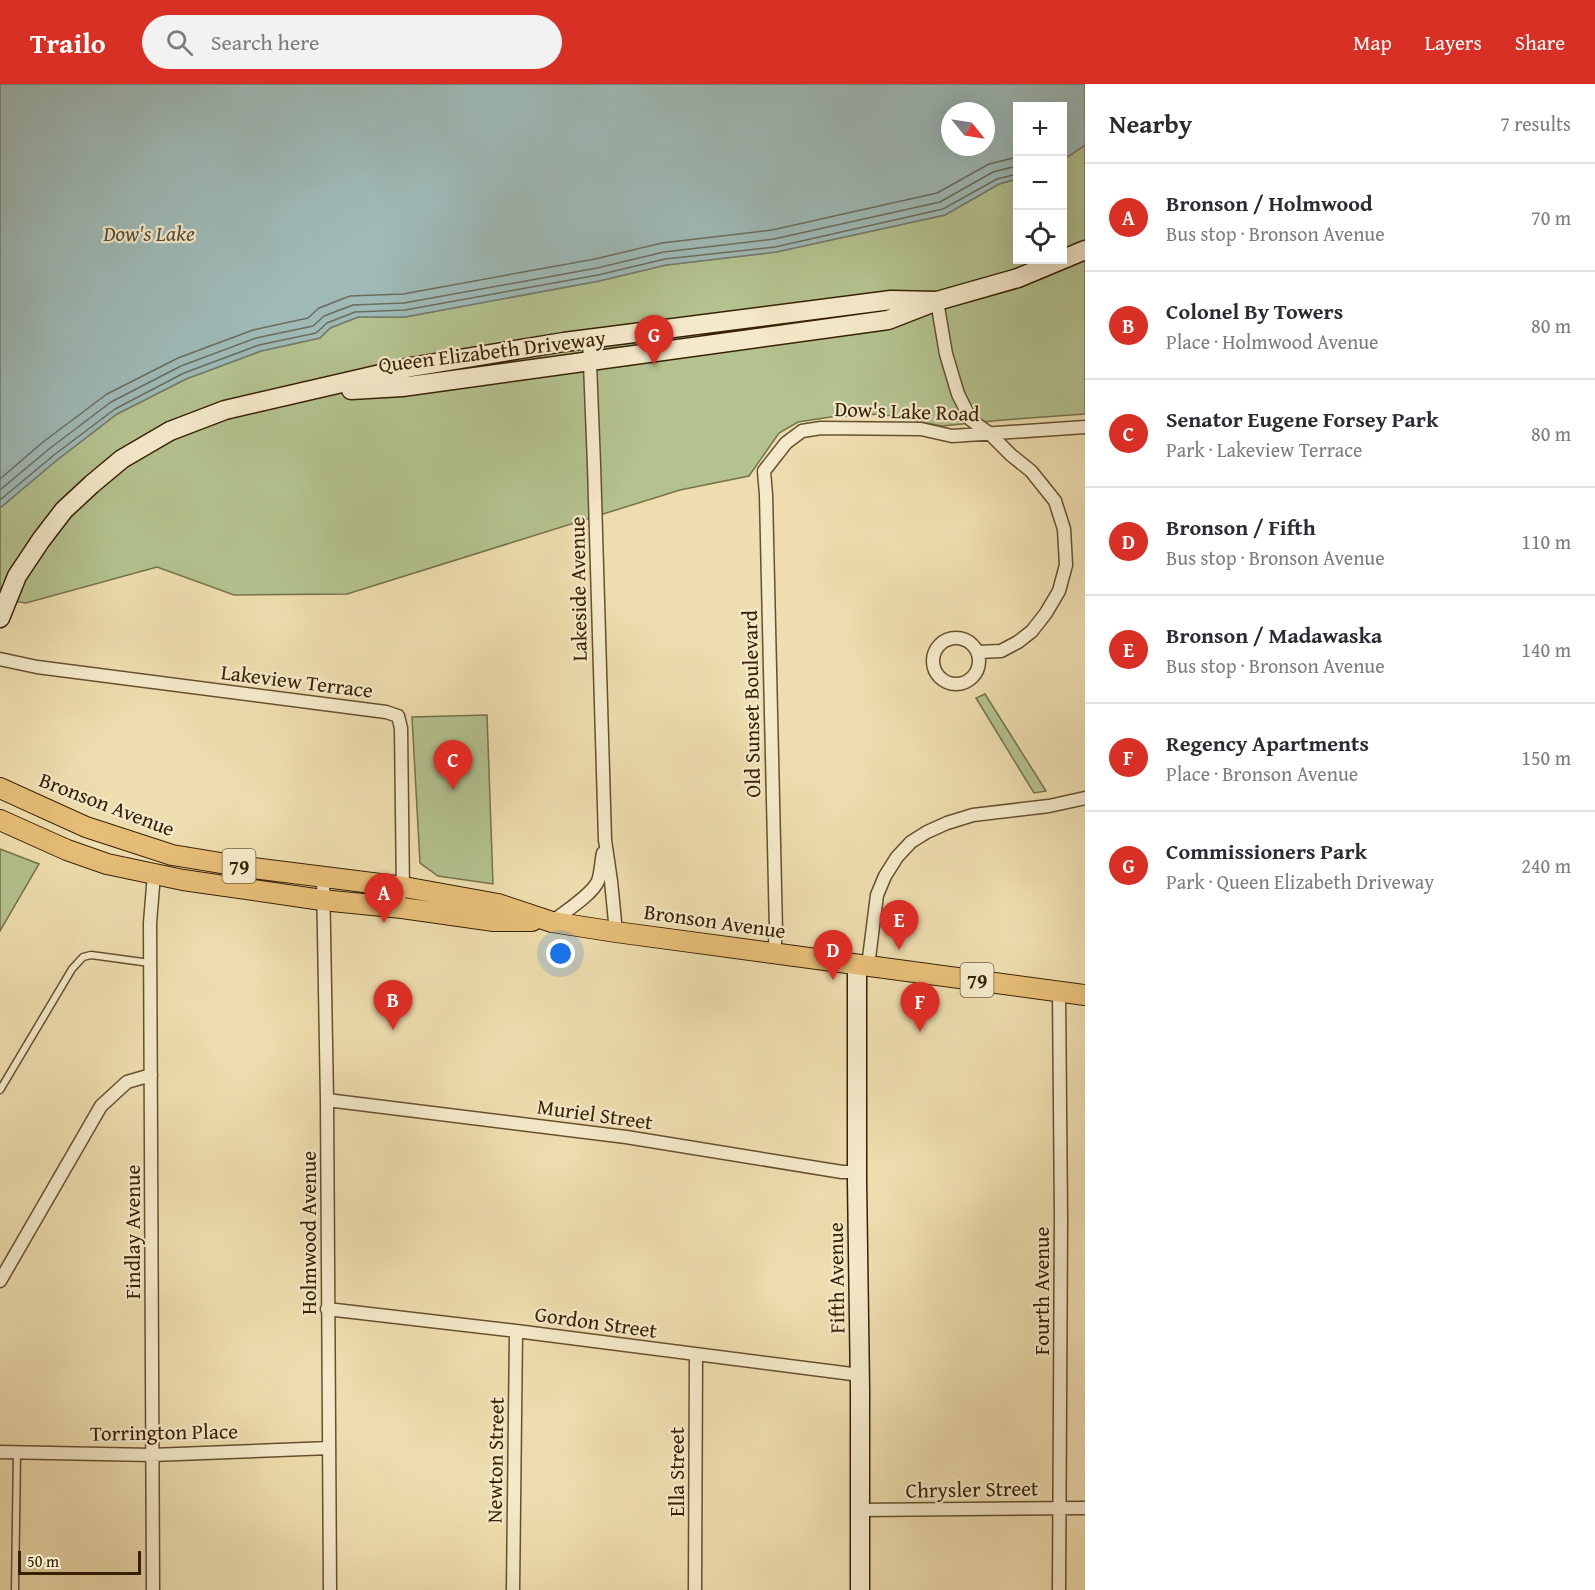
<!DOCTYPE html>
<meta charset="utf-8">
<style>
:root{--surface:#fff;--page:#f2f2f3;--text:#2b2b33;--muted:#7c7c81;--line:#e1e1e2;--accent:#d93025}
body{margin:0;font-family:"Gentium Book Plus",serif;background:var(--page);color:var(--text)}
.controls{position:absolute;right:18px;top:18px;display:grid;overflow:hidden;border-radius:0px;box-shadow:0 6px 24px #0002}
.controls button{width:54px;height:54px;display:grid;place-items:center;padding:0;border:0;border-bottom:2px solid var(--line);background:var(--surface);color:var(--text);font:30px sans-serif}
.compass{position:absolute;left:941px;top:18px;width:54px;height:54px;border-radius:50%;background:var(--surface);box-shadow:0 6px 24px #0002;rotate:120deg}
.scale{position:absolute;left:18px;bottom:15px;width:123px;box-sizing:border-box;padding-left:6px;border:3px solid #382103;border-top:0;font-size:16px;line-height:21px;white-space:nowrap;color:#382103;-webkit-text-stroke:4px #f4e9ca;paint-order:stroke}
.you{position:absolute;left:561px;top:870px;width:21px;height:21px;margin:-15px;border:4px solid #fff;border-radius:50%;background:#1a73e8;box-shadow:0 0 0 9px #1a73e833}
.badge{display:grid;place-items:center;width:39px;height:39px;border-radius:50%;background:var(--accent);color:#fff;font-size:20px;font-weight:700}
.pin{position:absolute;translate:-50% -50px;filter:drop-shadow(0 2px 3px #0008)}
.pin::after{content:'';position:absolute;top:32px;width:21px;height:18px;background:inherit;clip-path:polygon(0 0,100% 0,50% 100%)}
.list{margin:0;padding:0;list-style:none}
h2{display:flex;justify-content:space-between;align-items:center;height:78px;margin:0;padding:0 24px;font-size:26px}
h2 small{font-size:20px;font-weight:400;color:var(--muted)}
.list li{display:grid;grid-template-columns:39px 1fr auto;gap:18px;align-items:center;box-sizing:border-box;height:108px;padding:0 24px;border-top:2px solid var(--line)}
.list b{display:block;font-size:22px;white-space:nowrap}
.list p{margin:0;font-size:20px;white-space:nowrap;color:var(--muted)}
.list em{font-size:20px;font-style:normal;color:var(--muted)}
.icon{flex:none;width:33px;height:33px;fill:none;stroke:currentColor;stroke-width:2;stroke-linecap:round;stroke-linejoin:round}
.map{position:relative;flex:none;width:1085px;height:1506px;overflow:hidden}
header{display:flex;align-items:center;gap:36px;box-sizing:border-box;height:84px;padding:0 30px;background:var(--accent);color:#fff}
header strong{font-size:28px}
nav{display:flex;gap:33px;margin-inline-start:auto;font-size:21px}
.search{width:420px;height:54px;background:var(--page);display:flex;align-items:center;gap:15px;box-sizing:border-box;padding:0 21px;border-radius:33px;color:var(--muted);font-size:22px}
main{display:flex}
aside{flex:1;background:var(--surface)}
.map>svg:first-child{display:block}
.green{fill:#b3c28f;stroke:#767249;stroke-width:1.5}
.water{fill:#9eb9b6;stroke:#757c6e;stroke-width:1.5;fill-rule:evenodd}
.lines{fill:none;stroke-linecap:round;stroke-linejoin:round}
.shore{stroke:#6b6d5c;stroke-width:1.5}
.lane-casing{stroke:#66502e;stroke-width:9}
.street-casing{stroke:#66502e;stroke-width:15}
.secondary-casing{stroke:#382103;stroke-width:21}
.primary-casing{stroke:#382103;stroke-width:22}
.lane{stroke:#f4e9ca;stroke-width:6}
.street{stroke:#f4e9ca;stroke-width:12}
.secondary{stroke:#f4e9ca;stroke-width:18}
.primary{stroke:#e7be77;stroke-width:20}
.labels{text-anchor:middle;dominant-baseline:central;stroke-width:4.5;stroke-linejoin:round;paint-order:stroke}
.shield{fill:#f4e9ca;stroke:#705d3f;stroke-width:1.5}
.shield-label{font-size:20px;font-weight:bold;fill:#382103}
.street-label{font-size:21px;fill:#382103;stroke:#f4e9ca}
.water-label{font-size:22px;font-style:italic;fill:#574f39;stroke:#f4e9ca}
</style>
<header>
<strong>Trailo</strong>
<div class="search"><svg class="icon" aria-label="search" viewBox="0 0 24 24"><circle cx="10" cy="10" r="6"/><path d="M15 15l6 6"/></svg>Search here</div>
<nav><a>Map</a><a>Layers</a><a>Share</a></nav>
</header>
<main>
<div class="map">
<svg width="1085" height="1506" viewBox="0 0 1085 1506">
<rect width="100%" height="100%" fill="#eeddae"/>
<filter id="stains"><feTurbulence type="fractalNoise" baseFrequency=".00333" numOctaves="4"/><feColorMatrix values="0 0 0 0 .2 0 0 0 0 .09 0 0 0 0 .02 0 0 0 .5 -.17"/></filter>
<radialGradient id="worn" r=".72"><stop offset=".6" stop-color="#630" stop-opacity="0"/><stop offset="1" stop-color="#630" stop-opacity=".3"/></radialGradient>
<path class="green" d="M 1085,61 L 1085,330 L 1003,336 L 942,342 L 880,330 L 831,333 L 798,338 L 779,349 L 749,392 L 680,406 L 347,510 L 234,511 L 157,483 L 26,519 L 0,515 L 0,424 L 57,376 L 117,330 L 186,295 L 261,267 L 320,254 L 330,244 L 358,233 L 405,233 L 599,197 L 666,181 L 776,168 L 945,131 L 999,100 L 1017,95 L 1017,176 L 1062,176 L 1063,76 Z
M 985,610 L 1046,707 L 1034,709 L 976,614 Z
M 487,631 L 493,800 L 438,792 L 420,779 L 412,633 Z
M 0,765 L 39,780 L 0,847 Z"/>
<path class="water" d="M 0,0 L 1085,0 L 1085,61 L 1063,76 L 1062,22 L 1017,22 L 1017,95 L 999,100 L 945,131 L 776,168 L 666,181 L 599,197 L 405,233 L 358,233 L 330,244 L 320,254 L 261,267 L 186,295 L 117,330 L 57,376 L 0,424 ZM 950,27 L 986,27 L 986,63 L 950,63 Z"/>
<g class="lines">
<path class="shore" d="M 0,395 L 43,358 L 107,310 L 178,274 L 253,246 L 308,234 L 319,224 L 350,212 L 403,210 L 595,175 L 662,159 L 772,146 L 937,109 L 989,80 L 1017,73
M 0,406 L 49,365 L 111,318 L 181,282 L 256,254 L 313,242 L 324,232 L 353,221 L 404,219 L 597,184 L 664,168 L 774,155 L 940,118 L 993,88 L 1017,82
M 0,416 L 54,371 L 115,325 L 184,289 L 259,261 L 316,249 L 327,239 L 355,228 L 405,226 L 598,191 L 665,175 L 775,163 L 943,125 L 997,95 L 1017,90"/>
<defs>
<path id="lane" d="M 0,1006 L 72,885 L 83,873 L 91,871 L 150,879
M 15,1506 L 17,1369"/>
<path id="street" d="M 937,217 L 946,270 L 958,310 L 971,336 L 989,349 L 1011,371 L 1031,387 L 1055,417 L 1064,445 L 1066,481 L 1059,507 L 1046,529 L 1032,547 L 1018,558 L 1001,567 L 978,568
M 589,254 L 594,381 L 605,756 L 611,797 L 616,848
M933 577a23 23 0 1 1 46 0a23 23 0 1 1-46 0Z
M 0,575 L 37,583 L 386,628 L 398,632 L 401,644 L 403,808
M 323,793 L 327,1016 L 330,1506
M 552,838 C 564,828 592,811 598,797 C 601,789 601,778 603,769
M 774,869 L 776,847 L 766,411 L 764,387 L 786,359 L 802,347 L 821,344 L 921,345 L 952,352 L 1085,343
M 868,882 L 877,811 L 885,792 L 897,773 L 911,758 L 927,748 L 947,739 L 973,731 L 1049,722 L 1085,714
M 1059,907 L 1061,1134 L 1059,1506
M 327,1016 L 626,1053 L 842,1088 L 857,1088
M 0,1197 L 101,1022 L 127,998 L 151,991
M 327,1225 L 516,1247 L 860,1291
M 0,1368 L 152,1371 L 329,1364
M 860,1426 L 1085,1424
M 153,1506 L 150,839 L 154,790
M 513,1506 L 516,1247
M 695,1506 L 696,1271"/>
<path id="secondary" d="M 351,306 L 402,303 L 888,236 L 937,217 L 1018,194 L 1085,166
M 0,534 L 17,492 L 41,456 L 64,426 L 92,400 L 122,375 L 170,347 L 225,326 L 411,283 L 564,258 L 891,216 L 937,217
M 857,881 L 857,1096 L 860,1305 L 860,1506"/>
<path id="primary" d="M 0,704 L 86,743 L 172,771 L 245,783 L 404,803 L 498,820 L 552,838 L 616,848 L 1085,911
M 0,736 L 67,766 L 107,780 L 183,796 L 322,816 L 402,824 L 494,837 L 532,837"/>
</defs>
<use href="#lane" class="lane-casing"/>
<use href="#street" class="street-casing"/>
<use href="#secondary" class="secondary-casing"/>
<use href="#primary" class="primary-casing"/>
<use href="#lane" class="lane"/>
<use href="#street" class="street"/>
<use href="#secondary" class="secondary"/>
<use href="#primary" class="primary"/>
</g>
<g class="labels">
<g class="shield">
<rect x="222.5" y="765" width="33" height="34" rx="4.5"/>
<rect x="960.5" y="879" width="33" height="34" rx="4.5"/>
</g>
<g class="shield-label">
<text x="239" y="782">79</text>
<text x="977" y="896">79</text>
</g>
<g class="street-label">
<text transform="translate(492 267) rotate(-7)">Queen Elizabeth Driveway</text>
<text transform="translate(907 327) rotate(2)">Dow's Lake Road</text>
<text transform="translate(578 505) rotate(-91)">Lakeside Avenue</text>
<text transform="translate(297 597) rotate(7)">Lakeview Terrace</text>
<text transform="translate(751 620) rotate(-91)">Old Sunset Boulevard</text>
<text transform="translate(107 720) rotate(21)">Bronson Avenue</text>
<text transform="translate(715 837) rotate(8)">Bronson Avenue</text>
<text transform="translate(595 1030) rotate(8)">Muriel Street</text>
<text transform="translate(132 1148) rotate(-90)">Findlay Avenue</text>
<text transform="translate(308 1149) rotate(-90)">Holmwood Avenue</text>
<text transform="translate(836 1194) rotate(-91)">Fifth Avenue</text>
<text transform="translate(1041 1207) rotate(-90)">Fourth Avenue</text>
<text transform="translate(596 1238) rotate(8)">Gordon Street</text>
<text transform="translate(164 1348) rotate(-1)">Torrington Place</text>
<text transform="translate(495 1376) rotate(-89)">Newton Street</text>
<text transform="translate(676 1388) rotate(-90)">Ella Street</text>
<text transform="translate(972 1405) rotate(-1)">Chrysler Street</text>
</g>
<g class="water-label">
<text x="149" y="149">Dow's Lake</text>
</g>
</g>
<rect width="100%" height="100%" filter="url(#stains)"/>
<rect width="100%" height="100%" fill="url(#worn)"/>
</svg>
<div class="controls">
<button>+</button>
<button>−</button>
<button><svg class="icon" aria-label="locate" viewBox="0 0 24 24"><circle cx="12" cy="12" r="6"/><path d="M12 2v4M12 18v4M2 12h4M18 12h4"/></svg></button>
</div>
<svg class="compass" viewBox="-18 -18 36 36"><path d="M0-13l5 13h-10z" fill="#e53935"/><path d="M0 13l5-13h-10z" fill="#7c7c81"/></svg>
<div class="scale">50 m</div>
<div class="you"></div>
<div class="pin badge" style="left:384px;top:839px">A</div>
<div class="pin badge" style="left:393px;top:946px">B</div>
<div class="pin badge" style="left:453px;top:706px">C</div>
<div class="pin badge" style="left:833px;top:896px">D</div>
<div class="pin badge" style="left:899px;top:866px">E</div>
<div class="pin badge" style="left:920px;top:948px">F</div>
<div class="pin badge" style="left:654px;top:281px">G</div>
</div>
<aside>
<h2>Nearby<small>7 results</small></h2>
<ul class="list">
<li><span class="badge">A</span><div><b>Bronson / Holmwood</b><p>Bus stop · Bronson Avenue</p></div><em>70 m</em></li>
<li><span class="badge">B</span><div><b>Colonel By Towers</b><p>Place · Holmwood Avenue</p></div><em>80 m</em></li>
<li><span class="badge">C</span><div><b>Senator Eugene Forsey Park</b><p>Park · Lakeview Terrace</p></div><em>80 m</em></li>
<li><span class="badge">D</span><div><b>Bronson / Fifth</b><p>Bus stop · Bronson Avenue</p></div><em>110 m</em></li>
<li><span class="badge">E</span><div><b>Bronson / Madawaska</b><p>Bus stop · Bronson Avenue</p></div><em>140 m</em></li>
<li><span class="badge">F</span><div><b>Regency Apartments</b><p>Place · Bronson Avenue</p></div><em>150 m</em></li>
<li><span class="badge">G</span><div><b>Commissioners Park</b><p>Park · Queen Elizabeth Driveway</p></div><em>240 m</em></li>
</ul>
</aside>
</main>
